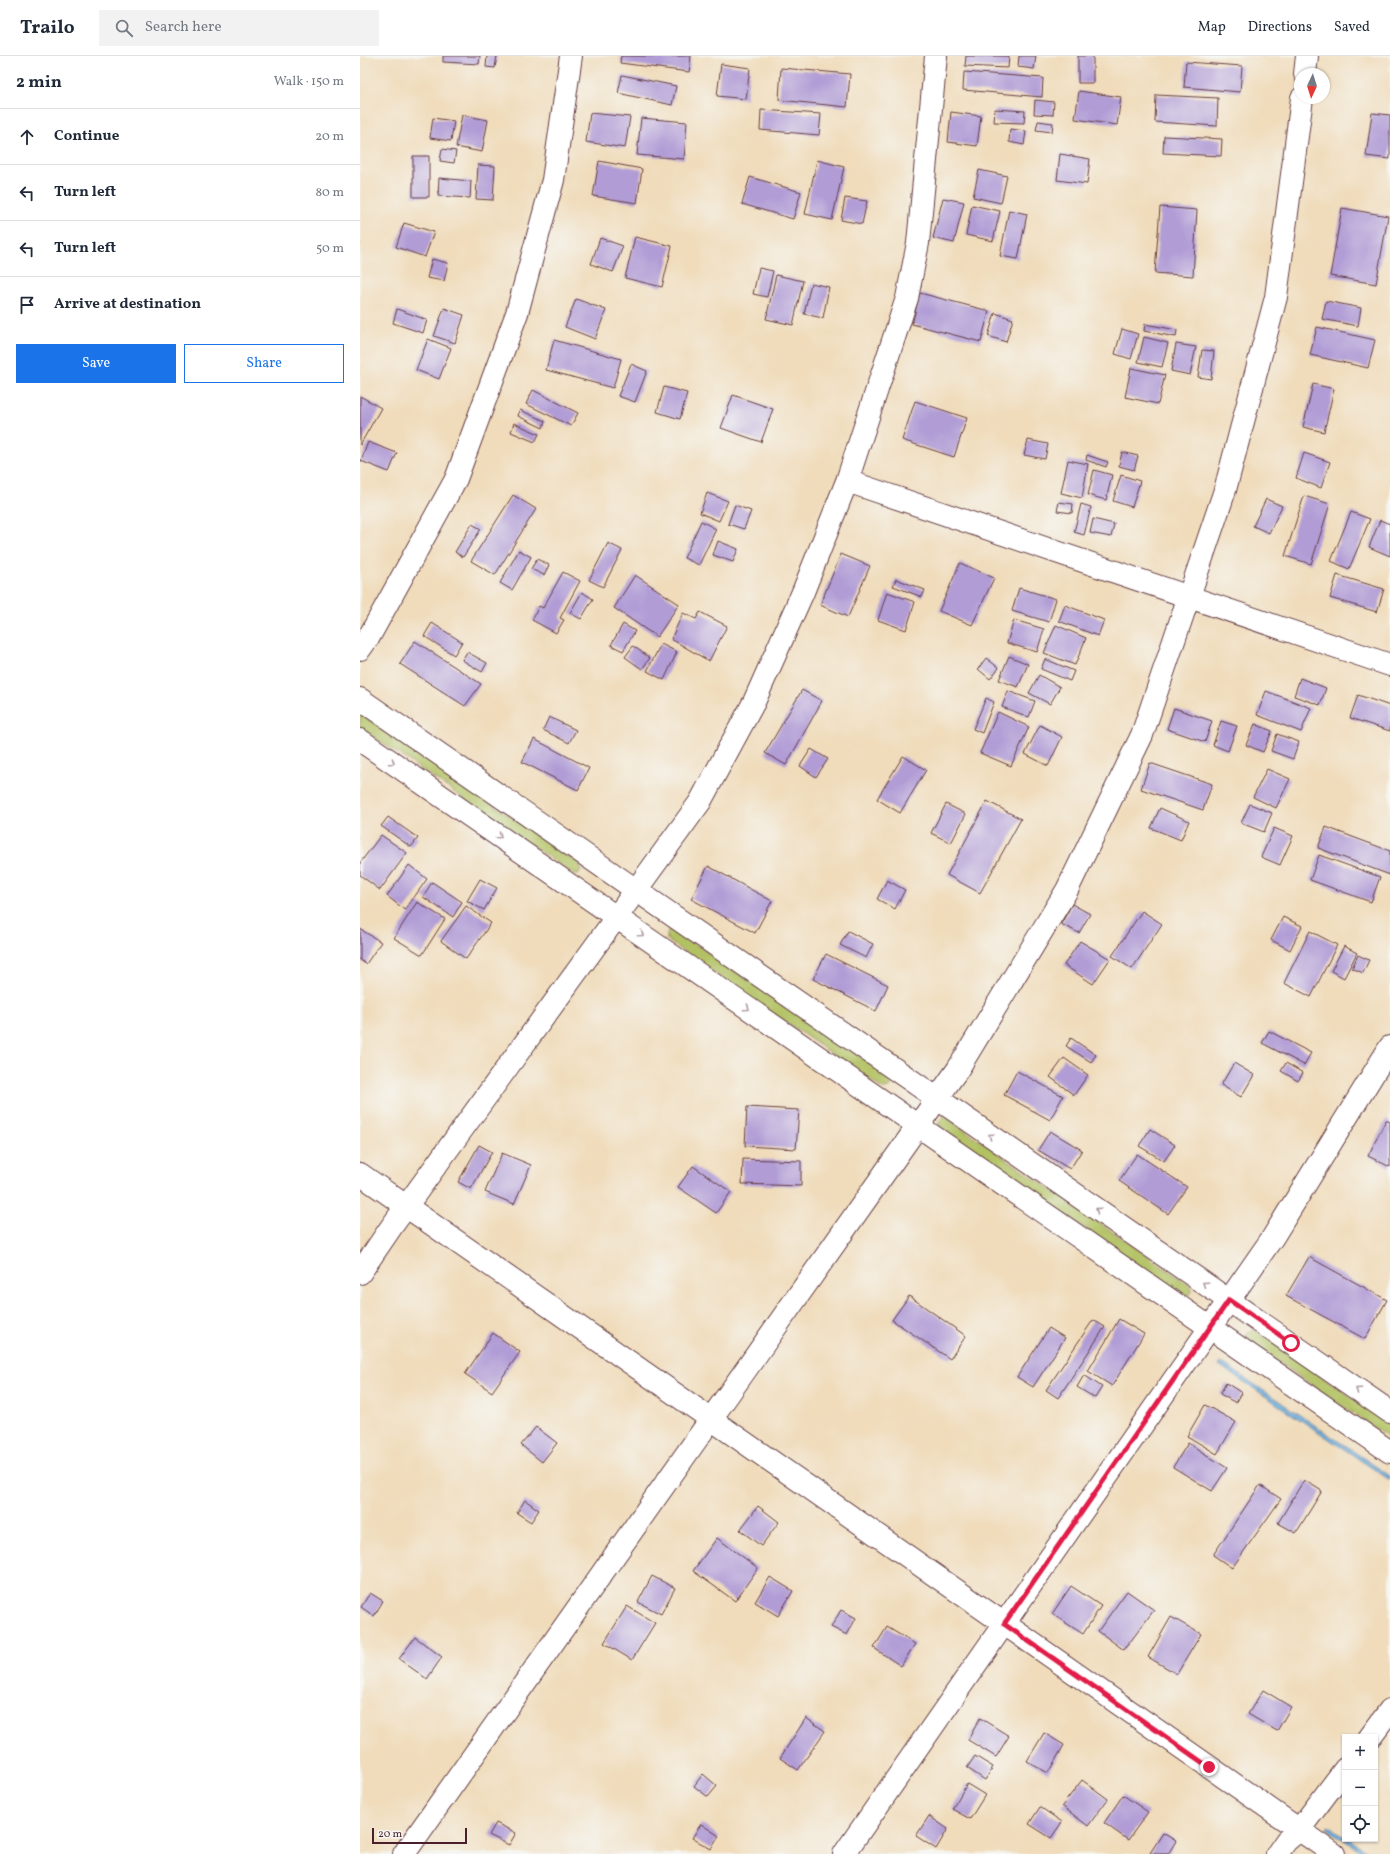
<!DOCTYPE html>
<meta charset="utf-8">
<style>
:root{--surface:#fff;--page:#f2f2f3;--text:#1f2937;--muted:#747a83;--line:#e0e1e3;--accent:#1a73e8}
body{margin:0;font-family:Vollkorn,serif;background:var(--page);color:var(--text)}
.controls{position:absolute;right:12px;bottom:12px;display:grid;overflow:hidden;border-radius:0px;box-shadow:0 1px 3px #0004}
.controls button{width:36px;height:36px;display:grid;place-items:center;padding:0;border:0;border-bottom:1px solid var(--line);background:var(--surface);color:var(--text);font:20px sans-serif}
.compass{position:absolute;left:934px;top:12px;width:36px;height:36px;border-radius:50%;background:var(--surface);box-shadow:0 1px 3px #0004;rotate:184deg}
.scale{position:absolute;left:12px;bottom:10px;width:95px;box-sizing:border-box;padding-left:4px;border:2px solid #4a1f2b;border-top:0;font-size:11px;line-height:14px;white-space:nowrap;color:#4a1f2b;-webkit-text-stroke:3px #f6f6f2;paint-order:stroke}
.stop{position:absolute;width:12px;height:12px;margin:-9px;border:3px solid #e11d48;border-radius:50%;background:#fff}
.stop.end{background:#e11d48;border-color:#fff;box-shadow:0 1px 4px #0008}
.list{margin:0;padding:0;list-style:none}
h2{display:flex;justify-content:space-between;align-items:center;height:52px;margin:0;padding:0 16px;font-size:17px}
h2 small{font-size:13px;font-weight:400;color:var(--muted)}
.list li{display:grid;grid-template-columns:26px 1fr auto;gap:12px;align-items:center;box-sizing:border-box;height:56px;padding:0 16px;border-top:1px solid var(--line)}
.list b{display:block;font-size:15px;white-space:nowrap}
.list em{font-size:13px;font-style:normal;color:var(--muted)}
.actions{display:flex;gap:8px;padding:12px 16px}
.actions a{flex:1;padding:9px 0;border:1px solid var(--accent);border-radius:0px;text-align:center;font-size:14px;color:var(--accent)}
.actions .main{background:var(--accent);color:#fff}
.icon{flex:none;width:22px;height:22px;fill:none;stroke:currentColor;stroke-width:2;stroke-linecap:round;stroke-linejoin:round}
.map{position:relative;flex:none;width:1030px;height:1798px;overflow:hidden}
header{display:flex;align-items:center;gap:24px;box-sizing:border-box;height:56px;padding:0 20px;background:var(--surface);border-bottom:1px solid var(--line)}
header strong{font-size:19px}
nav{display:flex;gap:22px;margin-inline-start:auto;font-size:14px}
.search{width:280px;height:36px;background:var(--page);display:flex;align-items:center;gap:10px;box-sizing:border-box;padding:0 14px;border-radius:0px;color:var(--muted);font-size:15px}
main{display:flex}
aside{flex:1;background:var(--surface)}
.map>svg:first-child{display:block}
.green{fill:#b2c264;stroke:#7e7048}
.water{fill:#6bb3e2;stroke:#5a6986}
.building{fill:#b19cd6}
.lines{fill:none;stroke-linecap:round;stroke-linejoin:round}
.minor-casing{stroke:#633b41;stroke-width:24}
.minor{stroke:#fff;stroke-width:22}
.oneway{stroke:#ae9aa0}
.route{stroke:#e11d48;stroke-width:5}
</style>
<header>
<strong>Trailo</strong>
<div class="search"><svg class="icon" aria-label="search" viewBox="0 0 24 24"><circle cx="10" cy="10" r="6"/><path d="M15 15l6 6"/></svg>Search here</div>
<nav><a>Map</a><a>Directions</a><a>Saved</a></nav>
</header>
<main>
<aside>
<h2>2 min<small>Walk · 150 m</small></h2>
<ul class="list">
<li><svg class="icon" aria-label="ahead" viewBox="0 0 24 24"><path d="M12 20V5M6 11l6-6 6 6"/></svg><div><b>Continue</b></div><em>20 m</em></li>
<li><svg class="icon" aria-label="left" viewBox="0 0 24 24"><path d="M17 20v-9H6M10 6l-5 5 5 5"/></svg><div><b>Turn left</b></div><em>80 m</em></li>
<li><svg class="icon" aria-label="left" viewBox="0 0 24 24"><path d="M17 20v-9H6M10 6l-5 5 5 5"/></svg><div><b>Turn left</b></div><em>50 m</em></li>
<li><svg class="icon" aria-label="arrive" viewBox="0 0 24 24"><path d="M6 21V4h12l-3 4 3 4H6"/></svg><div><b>Arrive at destination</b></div></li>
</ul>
<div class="actions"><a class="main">Save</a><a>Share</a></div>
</aside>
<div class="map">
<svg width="1030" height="1798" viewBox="0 0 1030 1798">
<rect width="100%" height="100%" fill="#f6f6f2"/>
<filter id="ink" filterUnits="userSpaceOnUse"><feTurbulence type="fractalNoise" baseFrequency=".025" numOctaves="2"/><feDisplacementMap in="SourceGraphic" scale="8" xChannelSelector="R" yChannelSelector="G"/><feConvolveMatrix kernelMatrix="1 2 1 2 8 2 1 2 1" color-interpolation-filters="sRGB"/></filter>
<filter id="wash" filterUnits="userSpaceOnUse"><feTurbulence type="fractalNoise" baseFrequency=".012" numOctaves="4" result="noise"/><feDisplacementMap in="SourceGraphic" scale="16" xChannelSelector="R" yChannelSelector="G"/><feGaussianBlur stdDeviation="0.9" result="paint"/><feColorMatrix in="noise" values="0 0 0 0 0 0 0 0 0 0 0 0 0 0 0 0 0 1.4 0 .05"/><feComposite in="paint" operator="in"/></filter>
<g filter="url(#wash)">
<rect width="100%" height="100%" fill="#f0dcbb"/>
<path class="green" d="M 0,657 L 220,808 L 221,814 L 218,818 L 213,818 L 0,671 Z
M 309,874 L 315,874 L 531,1022 L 532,1028 L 529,1032 L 523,1033 L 307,884 L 307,878 Z
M 584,1060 L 831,1230 L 832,1235 L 829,1240 L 823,1240 L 580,1072 L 579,1065 Z
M 895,1274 L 1030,1368 L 1030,1383 L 888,1285 L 887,1278 L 889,1275 Z"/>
<path class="water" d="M 861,1306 L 1030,1420 L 1030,1424 L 859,1309 Z
M 969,1770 L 985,1780 L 985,1783 L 989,1783 L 1011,1798 L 1005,1798 L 968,1773 Z"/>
<g id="blocks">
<path class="building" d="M 83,0 L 120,0 L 119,8 L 83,6 Z
M 127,0 L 137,0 L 135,12 L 126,11 Z
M 261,0 L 331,0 L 329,16 L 260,7 Z
M 606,0 L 649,0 L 648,12 L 605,10 Z
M 659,0 L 676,0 L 674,13 L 658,11 Z
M 718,0 L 733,0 L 733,27 L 718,27 Z
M 826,6 L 882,10 L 880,36 L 824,31 Z
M 361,8 L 390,12 L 386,43 L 357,40 Z
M 421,12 L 490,18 L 487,51 L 419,44 Z
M 604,16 L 683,22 L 682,41 L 603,34 Z
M 262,19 L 316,30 L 312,49 L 258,37 Z
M 719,35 L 761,41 L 757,69 L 715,63 Z
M 796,39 L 858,42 L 857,70 L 795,66 Z
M 675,44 L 694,46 L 693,59 L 674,58 Z
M 635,53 L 665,55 L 664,67 L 634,66 Z
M 401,54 L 461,58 L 459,79 L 400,74 Z
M 591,56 L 621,60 L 617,90 L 588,86 Z
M 230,57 L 270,61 L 265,92 L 226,86 Z
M 1012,57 L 1030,59 L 1030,103 L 1006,100 Z
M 102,59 L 128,64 L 122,96 L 96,91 Z
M 73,62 L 94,65 L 91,85 L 70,82 Z
M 281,62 L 327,66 L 324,103 L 277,99 Z
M 678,65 L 693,67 L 692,76 L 676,74 Z
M 650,73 L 666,75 L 664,89 L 649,86 Z
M 804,80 L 862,83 L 861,100 L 803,97 Z
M 82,93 L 96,95 L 94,107 L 80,105 Z
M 700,98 L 730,103 L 727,128 L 697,124 Z
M 53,100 L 69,100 L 69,141 L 53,141 Z
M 457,104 L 484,111 L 472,164 L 445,158 Z
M 239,105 L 282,113 L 277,147 L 233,140 Z
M 118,109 L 135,110 L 133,144 L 116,143 Z
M 619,114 L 647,120 L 641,147 L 613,141 Z
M 390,121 L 441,136 L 433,163 L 382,148 Z
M 79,122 L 111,125 L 110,142 L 78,140 Z
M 485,142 L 507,145 L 502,168 L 481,164 Z
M 583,142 L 604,146 L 594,187 L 573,182 Z
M 612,149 L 640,155 L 633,185 L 606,179 Z
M 800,151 L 837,154 L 833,220 L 795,217 Z
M 982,152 L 1028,160 L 1016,228 L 970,220 Z
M 649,154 L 667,158 L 658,203 L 640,200 Z
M 44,167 L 74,176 L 65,201 L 36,191 Z
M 275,181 L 312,190 L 302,231 L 265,222 Z
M 240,182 L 263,190 L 253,216 L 231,208 Z
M 72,203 L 88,207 L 84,225 L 67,222 Z
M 399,212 L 413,215 L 407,241 L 393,238 Z
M 416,219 L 443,225 L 433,269 L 406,263 Z
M 451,227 L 469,231 L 463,262 L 444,258 Z
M 560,237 L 629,255 L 621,286 L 552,268 Z
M 216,243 L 246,254 L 235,283 L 205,271 Z
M 966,245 L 1001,252 L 998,270 L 962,263 Z
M 84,252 L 104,259 L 95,287 L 74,280 Z
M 37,253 L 67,264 L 63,277 L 33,267 Z
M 635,257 L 653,263 L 646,286 L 628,280 Z
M 785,268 L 817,274 L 816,281 L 784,275 Z
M 957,271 L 1015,284 L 1008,312 L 950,299 Z
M 762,273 L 778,278 L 771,303 L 755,298 Z
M 784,281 L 808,287 L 802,311 L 778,306 Z
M 68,283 L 91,292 L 79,323 L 56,314 Z
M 194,284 L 261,303 L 253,332 L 186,314 Z
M 816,288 L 836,291 L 830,319 L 811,315 Z
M 842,294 L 854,295 L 851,323 L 838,321 Z
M 271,308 L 287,315 L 275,346 L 258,340 Z
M 771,312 L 805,319 L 798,348 L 765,341 Z
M 953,328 L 974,333 L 964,376 L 943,371 Z
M 304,331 L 327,337 L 320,363 L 297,356 Z
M 173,334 L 218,357 L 211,370 L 166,348 Z
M 373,339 L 413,353 L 401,386 L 361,372 Z
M 0,340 L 21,352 L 0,389 Z
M 555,345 L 607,362 L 594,401 L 542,384 Z
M 160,354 L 185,365 L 183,372 L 158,360 Z
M 154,367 L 179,378 L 175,386 L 151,376 Z
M 668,384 L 688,388 L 685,403 L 664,399 Z
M 8,386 L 37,397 L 29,416 L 1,405 Z
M 762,396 L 778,400 L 774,414 L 759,410 Z
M 944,397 L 970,406 L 961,432 L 936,422 Z
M 727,399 L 748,406 L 746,411 L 726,404 Z
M 708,404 L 728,408 L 722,442 L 701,437 Z
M 734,414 L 752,419 L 746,444 L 728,439 Z
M 761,419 L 780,425 L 772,451 L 753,445 Z
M 347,437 L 368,445 L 359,465 L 340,457 Z
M 153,439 L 176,453 L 135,519 L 111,505 Z
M 944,440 L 970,448 L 951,508 L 925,500 Z
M 906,443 L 922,450 L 909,477 L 893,470 Z
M 699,446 L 713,448 L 712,457 L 697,455 Z
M 721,448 L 731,451 L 724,479 L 714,476 Z
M 375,449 L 391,455 L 384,473 L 368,468 Z
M 991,456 L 1010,463 L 989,513 L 971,505 Z
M 733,463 L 754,468 L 751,481 L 730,477 Z
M 1020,464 L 1030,468 L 1030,500 L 1009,491 Z
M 341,465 L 356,473 L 339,509 L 324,502 Z
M 112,468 L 121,473 L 103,501 L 95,496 Z
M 358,485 L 378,493 L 373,506 L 353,499 Z
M 248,487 L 262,494 L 243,531 L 229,524 Z
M 159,494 L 171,501 L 152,534 L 140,527 Z
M 481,498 L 510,510 L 488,561 L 460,549 Z
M 177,503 L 189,509 L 184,519 L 171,513 Z
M 600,507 L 634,522 L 612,569 L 579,555 Z
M 203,516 L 220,525 L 200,562 L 204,564 L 196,577 L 172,564 L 179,550 L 183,552 Z
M 275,519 L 319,548 L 297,581 L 254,552 Z
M 977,519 L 1024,533 L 1017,556 L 970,542 Z
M 536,523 L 565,534 L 562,541 L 533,530 Z
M 659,532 L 696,543 L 689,566 L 652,555 Z
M 222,536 L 233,543 L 221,563 L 210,557 Z
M 527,536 L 555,546 L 546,574 L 518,564 Z
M 705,549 L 744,564 L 738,580 L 699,565 Z
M 340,556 L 367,570 L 349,605 L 311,583 L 323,557 L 336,563 Z
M 654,564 L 684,573 L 677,596 L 647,587 Z
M 72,567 L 102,586 L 94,599 L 64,580 Z
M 263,568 L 275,575 L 263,595 L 251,589 Z
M 696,569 L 726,582 L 715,609 L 684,597 Z
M 55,585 L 121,628 L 105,650 L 40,608 Z
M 301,588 L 317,596 L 304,624 L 287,615 Z
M 273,590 L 290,602 L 282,613 L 265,601 Z
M 107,596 L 127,607 L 122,616 L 102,604 Z
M 649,600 L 668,608 L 658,631 L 639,624 Z
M 626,602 L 639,612 L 630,623 L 618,613 Z
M 685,603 L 714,615 L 710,625 L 681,613 Z
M 679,619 L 700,631 L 690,648 L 669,637 Z
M 940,622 L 966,632 L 960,649 L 934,640 Z
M 442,634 L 462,645 L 426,709 L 405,697 Z
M 648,635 L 675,645 L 669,661 L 642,651 Z
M 906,635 L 951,652 L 941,676 L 897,659 Z
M 998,639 L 1030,650 L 1030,675 L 990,662 Z
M 626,642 L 634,646 L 622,677 L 613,673 Z
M 814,652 L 852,665 L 845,686 L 807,673 Z
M 638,656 L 669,671 L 651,710 L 620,697 Z
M 189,661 L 216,674 L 209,687 L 183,674 Z
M 861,665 L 877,670 L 868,695 L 853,689 Z
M 895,668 L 912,675 L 903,696 L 886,689 Z
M 680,669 L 702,681 L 688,710 L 665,698 Z
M 917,678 L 939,686 L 933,703 L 911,695 Z
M 174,683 L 229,712 L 218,734 L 162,706 Z
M 451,693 L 468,703 L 456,721 L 440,710 Z
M 543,700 L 566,714 L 540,757 L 517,743 Z
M 790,707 L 852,728 L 843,754 L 781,733 Z
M 907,713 L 930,723 L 916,752 L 893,741 Z
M 627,745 L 661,763 L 620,837 L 587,819 Z
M 586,748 L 606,758 L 591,787 L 571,777 Z
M 890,748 L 912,757 L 904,776 L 881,767 Z
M 800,752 L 829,765 L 821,784 L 791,772 Z
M 28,761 L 58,782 L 51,791 L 21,770 Z
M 966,771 L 1030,795 L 1030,819 L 958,792 Z
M 914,772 L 933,780 L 920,809 L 901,801 Z
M 21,779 L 47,797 L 20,834 L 0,819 L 0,807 Z
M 959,799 L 1020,821 L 1011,846 L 950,824 Z
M 49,809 L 67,823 L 45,854 L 27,840 Z
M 348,810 L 412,845 L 395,877 L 331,843 Z
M 120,823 L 137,832 L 124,854 L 107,845 Z
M 527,824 L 545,834 L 535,853 L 517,843 Z
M 72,826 L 102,846 L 93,861 L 63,841 Z
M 57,846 L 85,863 L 62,899 L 34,882 Z
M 712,848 L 730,858 L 719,877 L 701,868 Z
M 106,850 L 131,867 L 106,903 L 81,885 Z
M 782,855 L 802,868 L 772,913 L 752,900 Z
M 923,861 L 942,870 L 930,894 L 911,884 Z
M 0,873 L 21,886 L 6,908 L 0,904 Z
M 488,875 L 513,888 L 506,902 L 480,889 Z
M 950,875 L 977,889 L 951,941 L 924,927 Z
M 720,885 L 750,903 L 733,928 L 704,909 Z
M 984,890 L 997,897 L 984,922 L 971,915 Z
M 466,898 L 528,929 L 516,955 L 453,923 Z
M 998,899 L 1009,904 L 1003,917 L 992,912 Z
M 909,975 L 951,997 L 944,1009 L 902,987 Z
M 711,982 L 736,999 L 731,1006 L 706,990 Z
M 704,1002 L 728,1019 L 714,1039 L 690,1021 Z
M 874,1007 L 894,1019 L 881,1041 L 861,1029 Z
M 926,1007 L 943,1017 L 938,1025 L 921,1015 Z
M 657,1015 L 703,1040 L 690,1064 L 644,1039 Z
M 387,1051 L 439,1054 L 436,1093 L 385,1090 Z
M 1026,1064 L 1030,1066 L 1030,1111 L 1008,1100 Z
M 790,1073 L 815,1089 L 804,1105 L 779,1090 Z
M 690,1075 L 722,1094 L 710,1113 L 678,1094 Z
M 119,1089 L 132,1096 L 111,1133 L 98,1126 Z
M 142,1097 L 171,1109 L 154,1148 L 125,1136 Z
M 777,1098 L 827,1131 L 808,1158 L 759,1125 Z
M 383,1103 L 441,1105 L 441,1130 L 382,1128 Z
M 333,1110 L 371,1136 L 356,1157 L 318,1131 Z
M 949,1201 L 1027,1244 L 1005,1283 L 926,1240 Z
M 549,1240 L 606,1280 L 590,1303 L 532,1264 Z
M 759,1263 L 784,1278 L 752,1330 L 728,1315 Z
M 733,1264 L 745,1271 L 698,1342 L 686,1334 Z
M 689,1272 L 705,1282 L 673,1331 L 657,1321 Z
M 133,1277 L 160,1296 L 132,1336 L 105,1318 Z
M 724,1319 L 742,1331 L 735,1342 L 717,1331 Z
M 866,1327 L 882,1337 L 876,1347 L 860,1338 Z
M 845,1349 L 876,1366 L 857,1398 L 827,1380 Z
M 176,1371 L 197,1387 L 182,1406 L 161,1389 Z
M 828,1387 L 867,1412 L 852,1435 L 813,1411 Z
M 944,1424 L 962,1435 L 936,1477 L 918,1467 Z
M 900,1429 L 921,1443 L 872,1512 L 853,1499 Z
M 165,1444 L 179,1454 L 171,1466 L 157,1457 Z
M 398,1450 L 419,1466 L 401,1490 L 380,1474 Z
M 357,1482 L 398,1512 L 375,1545 L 333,1515 Z
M 292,1520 L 315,1532 L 301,1558 L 278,1546 Z
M 410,1521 L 433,1535 L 418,1560 L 395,1546 Z
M 711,1530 L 741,1550 L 723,1578 L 692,1558 Z
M 767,1535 L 794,1554 L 764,1594 L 738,1575 Z
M 10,1537 L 23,1545 L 14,1560 L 1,1551 Z
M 267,1550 L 295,1567 L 272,1604 L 244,1587 Z
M 481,1554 L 496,1562 L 487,1579 L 471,1571 Z
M 811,1561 L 841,1578 L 817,1618 L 788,1601 Z
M 527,1571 L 555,1588 L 541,1610 L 514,1592 Z
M 55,1581 L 82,1601 L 67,1623 L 39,1603 Z
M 903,1634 L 931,1651 L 917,1675 L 888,1658 Z
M 446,1662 L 465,1675 L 438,1714 L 420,1702 Z
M 620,1662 L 649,1680 L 636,1701 L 608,1684 Z
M 684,1677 L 704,1689 L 688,1717 L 667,1705 Z
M 615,1700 L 633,1711 L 625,1724 L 607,1712 Z
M 343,1718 L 357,1730 L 348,1741 L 334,1730 Z
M 722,1724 L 748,1743 L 728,1770 L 702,1750 Z
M 607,1728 L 625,1739 L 610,1763 L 592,1753 Z
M 763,1739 L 788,1756 L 768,1784 L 744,1767 Z
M 680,1751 L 702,1766 L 691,1782 L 669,1768 Z
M 569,1760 L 588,1773 L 576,1793 L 556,1780 Z
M 136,1767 L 156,1777 L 149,1789 L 129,1779 Z
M 341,1768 L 359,1780 L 351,1793 L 332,1782 Z
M 803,1777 L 816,1785 L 808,1798 L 792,1798 L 790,1797 Z"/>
</g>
</g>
<g filter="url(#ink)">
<use href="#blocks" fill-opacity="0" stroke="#633b41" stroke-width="1"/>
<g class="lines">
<defs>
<path id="minor" d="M 945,18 L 947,0
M 487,425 L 1030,609
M 0,593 L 10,579 L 96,423 L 157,257 L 193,124 L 211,0
M 0,643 L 1030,1356
M 0,684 L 1030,1396
M 0,1118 L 974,1798
M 0,1217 L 32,1170 L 340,746 L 394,646 L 443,536 L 487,425 L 547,242 L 558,187 L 576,0
M 1010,1681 L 1030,1654
M 44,1798 L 598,1013 L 707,834 L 782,679 L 865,434 L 916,241 L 942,42
M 484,1798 L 913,1181 L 1030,991
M 917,1798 L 926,1785 L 939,1774 L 985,1713"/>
</defs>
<use href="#minor" class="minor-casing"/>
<use href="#minor" class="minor"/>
</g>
<defs><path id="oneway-chevron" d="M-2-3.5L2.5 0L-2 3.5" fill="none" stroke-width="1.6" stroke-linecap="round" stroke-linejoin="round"/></defs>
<g class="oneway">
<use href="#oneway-chevron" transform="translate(32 706) rotate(35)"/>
<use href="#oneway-chevron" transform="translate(139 780) rotate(35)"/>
<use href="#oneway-chevron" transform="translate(281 878) rotate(35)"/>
<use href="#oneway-chevron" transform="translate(387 952) rotate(35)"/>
<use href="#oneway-chevron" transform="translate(631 1080) rotate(-145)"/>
<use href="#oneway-chevron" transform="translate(738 1154) rotate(-145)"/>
<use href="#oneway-chevron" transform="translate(845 1228) rotate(-145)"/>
<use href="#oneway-chevron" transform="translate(998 1334) rotate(-145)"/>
</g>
</g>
<g class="lines" filter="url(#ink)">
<path class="route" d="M 849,1711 L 644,1568 L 869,1244 L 931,1287"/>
</g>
</svg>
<div class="controls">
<button>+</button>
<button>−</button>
<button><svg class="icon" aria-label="locate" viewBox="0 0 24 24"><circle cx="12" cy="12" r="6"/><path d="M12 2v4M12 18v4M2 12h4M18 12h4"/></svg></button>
</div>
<svg class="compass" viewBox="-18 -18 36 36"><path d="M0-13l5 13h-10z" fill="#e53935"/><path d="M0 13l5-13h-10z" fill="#747a83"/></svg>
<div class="scale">20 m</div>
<div class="stop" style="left:931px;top:1287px"></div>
<div class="stop end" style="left:849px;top:1711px"></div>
</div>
</main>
